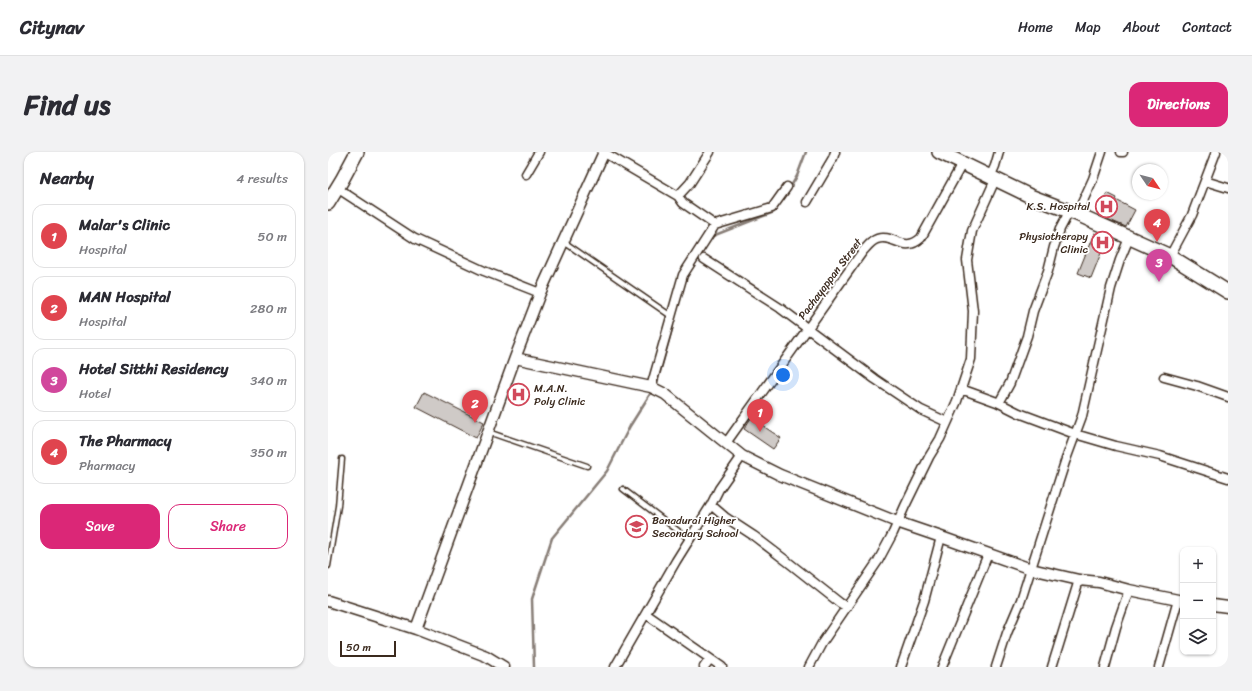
<!DOCTYPE html>
<meta charset="utf-8">
<style>
:root{--surface:#fff;--page:#f2f2f3;--text:#2b2b33;--muted:#7c7c81;--line:#e1e1e2;--accent:#db2777}
body{margin:0;font-family:Sriracha,sans-serif;background:var(--page);color:var(--text)}
.controls{position:absolute;right:12px;bottom:12px;display:grid;overflow:hidden;border-radius:8px;box-shadow:0 1px 3px #0004}
.controls button{width:36px;height:36px;display:grid;place-items:center;padding:0;border:0;border-bottom:1px solid var(--line);background:var(--surface);color:var(--text);font:20px sans-serif}
.compass{position:absolute;left:804px;top:12px;width:36px;height:36px;border-radius:50%;background:var(--surface);box-shadow:0 1px 3px #0004;rotate:125deg}
.scale{position:absolute;left:12px;bottom:10px;width:56px;box-sizing:border-box;padding-left:4px;border:2px solid #3b2a1e;border-top:0;font-size:11px;line-height:14px;white-space:nowrap;color:#3b2a1e;-webkit-text-stroke:3px #fff;paint-order:stroke}
.you{position:absolute;left:455px;top:223px;width:14px;height:14px;margin:-10px;border:3px solid #fff;border-radius:50%;background:#1a73e8;box-shadow:0 0 0 6px #1a73e833}
.badge{display:grid;place-items:center;width:26px;height:26px;border-radius:50%;background:var(--accent);color:#fff;font-size:13px;font-weight:700}
.pin{position:absolute;translate:-50% -33px;filter:drop-shadow(0 1px 2px #0008)}
.pin::after{content:'';position:absolute;top:21px;width:14px;height:12px;background:inherit;clip-path:polygon(0 0,100% 0,50% 100%)}
.list{margin:0;padding:0;list-style:none}
h2{display:flex;justify-content:space-between;align-items:center;height:52px;margin:0;padding:0 16px;font-size:17px}
h2 small{font-size:13px;font-weight:400;color:var(--muted)}
.list li{display:grid;grid-template-columns:26px 1fr auto;gap:12px;align-items:center;box-sizing:border-box;height:64px;margin:0 8px 8px;padding:0 8px;border:1px solid var(--line);border-radius:12px}
.list b{display:block;font-size:15px;white-space:nowrap}
.list p{margin:0;font-size:13px;white-space:nowrap;color:var(--muted)}
.list em{font-size:13px;font-style:normal;color:var(--muted)}
.actions{display:flex;gap:8px;padding:12px 16px}
.actions a{flex:1;padding:9px 0;border:1px solid var(--accent);border-radius:12px;text-align:center;font-size:14px;color:var(--accent)}
.actions .main{background:var(--accent);color:#fff}
.icon{flex:none;width:22px;height:22px;fill:none;stroke:currentColor;stroke-width:2;stroke-linecap:round;stroke-linejoin:round}
.map{position:relative;flex:none;width:900px;height:515px;overflow:hidden;border-radius:12px}
header{display:flex;align-items:center;gap:24px;box-sizing:border-box;height:56px;padding:0 20px;background:var(--surface);border-bottom:1px solid var(--line)}
header strong{font-size:19px}
nav{display:flex;gap:22px;margin-inline-start:auto;font-size:14px}
.intro{display:flex;align-items:center;justify-content:space-between;box-sizing:border-box;height:96px;padding:0 24px}
h1{margin:0;font-size:28px}
.button{padding:10px 18px;border-radius:12px;background:var(--accent);color:#fff;font-size:14px;font-weight:700}
main{display:flex;gap:24px;padding:0 24px}
aside{flex:1;background:var(--surface);border-radius:12px;box-shadow:0 1px 3px #0004}
.map>svg:first-child{display:block}
.lines{fill:none;stroke-linecap:round;stroke-linejoin:round}
.stream{stroke:#887e77;stroke-width:2.5}
.building{fill:#cfcac7;stroke:#3b2a1e}
.service-casing{stroke:#3b2a1e;stroke-width:7}
.minor-casing{stroke:#3b2a1e;stroke-width:11}
.tertiary-casing{stroke:#3b2a1e;stroke-width:13}
.primary-casing{stroke:#3b2a1e;stroke-width:16}
.service{stroke:#fff;stroke-width:4}
.minor{stroke:#fff;stroke-width:8}
.tertiary{stroke:#fff;stroke-width:10}
.primary{stroke:#fff;stroke-width:13}
.labels{text-anchor:middle;dominant-baseline:central;stroke-width:3.5;stroke-linejoin:round;paint-order:stroke}
.poi-label{font-size:11px;fill:#3b2a1e;stroke:#fff;text-anchor:end}
.street-label{font-size:11px;fill:#3b2a1e;stroke:#fff}
</style>
<header>
<strong>Citynav</strong>
<nav><a>Home</a><a>Map</a><a>About</a><a>Contact</a></nav>
</header>
<div class="intro"><h1>Find us</h1><a class="button">Directions</a></div>
<main>
<aside>
<h2>Nearby<small>4 results</small></h2>
<ul class="list">
<li><span class="badge" style="background:#e0444e">1</span><div><b>Malar's Clinic</b><p>Hospital</p></div><em>50 m</em></li>
<li><span class="badge" style="background:#e0444e">2</span><div><b>MAN Hospital</b><p>Hospital</p></div><em>280 m</em></li>
<li><span class="badge" style="background:#d1479c">3</span><div><b>Hotel Sitthi Residency</b><p>Hotel</p></div><em>340 m</em></li>
<li><span class="badge" style="background:#e0444e">4</span><div><b>The Pharmacy</b><p>Pharmacy</p></div><em>350 m</em></li>
</ul>
<div class="actions"><a class="main">Save</a><a>Share</a></div>
</aside>
<div class="map">
<svg width="900" height="515" viewBox="0 0 900 515">
<rect width="100%" height="100%" fill="#fff"/>
<filter id="ink" filterUnits="userSpaceOnUse"><feTurbulence type="fractalNoise" baseFrequency=".025" numOctaves="2"/><feDisplacementMap in="SourceGraphic" scale="8" xChannelSelector="R" yChannelSelector="G"/><feConvolveMatrix kernelMatrix="1 2 1 2 8 2 1 2 1" color-interpolation-filters="sRGB"/></filter>
<g filter="url(#ink)">
<g class="lines">
<path class="stream" d="M 462,36 L 469,24 L 478,0
M 382,85 L 446,60 L 448,57
M 327,234 L 329,231 L 345,174
M 206,515 L 204,447 L 224,386 L 279,319 L 302,274 L 324,239"/>
</g>
<path class="building" d="M 779,41 L 789,46 L 788,48 L 807,58 L 798,75 L 770,63 Z
M 766,81 L 779,86 L 763,126 L 750,121 Z
M 186,234 L 194,238 L 190,246 L 182,242 Z
M 96,240 L 156,270 L 148,286 L 88,255 Z
M 423,266 L 453,286 L 445,297 L 416,277 Z"/>
<g class="lines">
<defs>
<path id="service" d="M 236,90 L 343,164
M 160,280 L 259,314
M 295,337 L 361,387
M 0,414 L 10,354 L 14,307"/>
<path id="minor" d="M 275,0 L 350,44 L 362,31 L 382,0
M 793,0 L 795,0
M 198,22 L 211,0
M 662,25 L 667,14 L 671,0
M 877,29 L 900,36
M 9,36 L 87,87 L 156,119 L 212,141
M 350,44 L 355,51 L 387,73
M 479,50 L 505,6 L 507,0
M 749,62 L 765,27 L 774,0
M 842,104 L 864,63 L 888,0
M 376,107 L 452,156 L 547,227 L 593,258 L 619,270
M 836,225 L 869,234 L 900,245
M 323,235 L 355,123 L 387,73 L 444,56 L 459,35
M 633,237 L 669,250 L 691,261 L 747,282 L 788,294 L 832,304 L 900,326
M 671,251 L 682,231 L 699,184 L 705,159 L 720,119 L 726,95 L 732,77 L 741,60
M 398,291 L 535,99 C 539,95 543,89 549,87 C 565,81 576,102 593,86 L 634,12
M 383,353 L 397,365 L 426,384 L 460,410 L 512,451 L 519,455
M 318,462 L 394,515
M 287,515 L 348,409 L 383,353 L 391,337 L 414,304
M 376,515 L 382,507
M 481,515 L 494,491 L 550,409 L 565,381 L 577,354 L 601,305 L 612,287 L 629,249 L 643,207 L 645,159 L 639,108 L 644,79 L 667,28
M 573,515 L 596,449 L 613,385
M 614,515 L 660,402
M 668,515 L 679,481 L 693,448 L 737,310 L 754,264 L 783,136 L 792,108 L 801,86
M 724,515 L 751,428
M 777,515 L 788,475 L 801,438
M 831,515 L 850,448"/>
<path id="tertiary" d="M 187,206 L 323,235 L 337,242 L 414,304 L 452,323 L 569,370 L 613,385 L 703,417 L 751,428 L 771,430 L 801,438 L 855,449
M 0,449 L 88,477 L 158,504 L 176,515
M 885,453 L 900,455
M 88,477 L 187,206 L 212,141 L 276,0"/>
<path id="primary" d="M 611,0 L 702,44 L 749,62 L 842,104 L 900,140
M 0,51 L 14,28 L 29,0"/>
</defs>
<use href="#service" class="service-casing"/>
<use href="#minor" class="minor-casing"/>
<use href="#tertiary" class="tertiary-casing"/>
<use href="#primary" class="primary-casing"/>
<use href="#service" class="service"/>
<use href="#minor" class="minor"/>
<use href="#tertiary" class="tertiary"/>
<use href="#primary" class="primary"/>
</g>
</g>
<defs>
<symbol id="hospital-ring" viewBox="-11 -11 22 22"><circle r="9.5" fill="#fff" stroke="#d1495b" stroke-width="1.5"/><path d="M-5-5h3v3.5h4V-5h3V5h-3V1.5h-4V5h-3Z" fill="#d1495b"/></symbol>
<symbol id="school-ring" viewBox="-11 -11 22 22"><circle r="9.5" fill="#fff" stroke="#d1495b" stroke-width="1.5"/><path d="M0-5L7-2L0 1L-7-2ZM-4 1L0 2.5L4 1V4Q0 6-4 4Z" fill="#d1495b"/></symbol>
</defs>
<g fill-rule="evenodd">
<use href="#hospital-ring" x="766" y="42" width="25" height="25"/>
<use href="#hospital-ring" x="762" y="78" width="25" height="25"/>
<use href="#hospital-ring" x="178" y="230" width="25" height="25"/>
<use href="#school-ring" x="296" y="362" width="25" height="25"/>
</g>
<g class="labels">
<g class="poi-label">
<text x="762" y="54">K.S. Hospital</text>
<text x="760" y="84">Physiotherapy<tspan x="760" dy="13">Clinic</tspan></text>
<text x="206" y="236" text-anchor="start">M.A.N.<tspan x="206" dy="13">Poly Clinic</tspan></text>
<text x="324" y="368" text-anchor="start">Banadurai Higher<tspan x="324" dy="13">Secondary School</tspan></text>
</g>
<g class="street-label">
<text transform="translate(502 127) rotate(-53)">Pachayappan Street</text>
</g>
</g>
</svg>
<div class="controls">
<button>+</button>
<button>−</button>
<button><svg class="icon" aria-label="layers" viewBox="0 0 24 24"><path d="M12 4l9 5-9 5-9-5zM3 14l9 5 9-5"/></svg></button>
</div>
<svg class="compass" viewBox="-18 -18 36 36"><path d="M0-13l5 13h-10z" fill="#e53935"/><path d="M0 13l5-13h-10z" fill="#7c7c81"/></svg>
<div class="scale">50 m</div>
<div class="you"></div>
<div class="pin badge" style="left:432px;top:280px;background:#e0444e">1</div>
<div class="pin badge" style="left:147px;top:271px;background:#e0444e">2</div>
<div class="pin badge" style="left:831px;top:130px;background:#d1479c">3</div>
<div class="pin badge" style="left:829px;top:90px;background:#e0444e">4</div>
</div>
</main>
